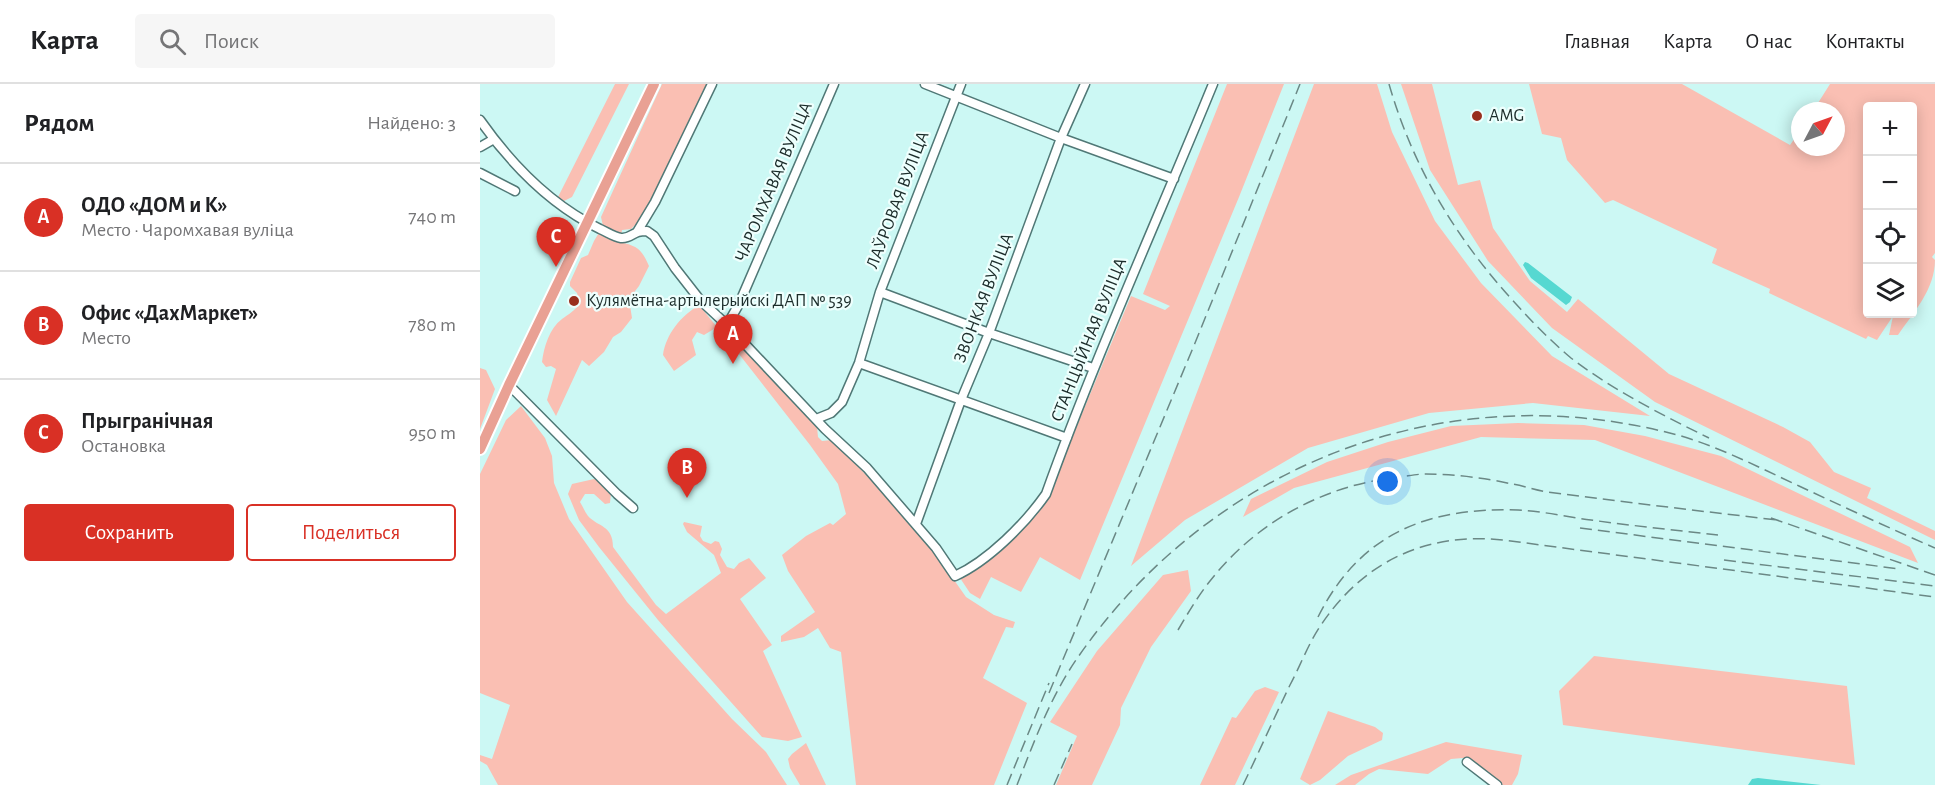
<!DOCTYPE html>
<html lang="ru">
<meta charset="utf-8">
<style>
:root{--surface:#fff;--page:#f6f6f6;--text:#202124;--muted:#757577;--line:#e0e0e0;--accent:#d93025}
body{margin:0;font-family:"Alegreya Sans",sans-serif;background:var(--page);color:var(--text)}
.controls{position:absolute;right:18px;top:18px;display:grid;overflow:hidden;border-radius:6px;box-shadow:0 3px 15px #0003}
.controls button{width:54px;height:54px;display:grid;place-items:center;padding:0;border:0;border-bottom:2px solid var(--line);background:var(--surface);color:var(--text);font:30px sans-serif}
.compass{position:absolute;left:1311px;top:18px;width:54px;height:54px;border-radius:50%;background:var(--surface);box-shadow:0 3px 15px #0003;rotate:49deg}
.you{position:absolute;left:908px;top:398px;width:21px;height:21px;margin:-15px;border:4px solid #fff;border-radius:50%;background:#1a73e8;box-shadow:0 0 0 9px #1a73e833}
.badge{display:grid;place-items:center;width:39px;height:39px;border-radius:50%;background:var(--accent);color:#fff;font-size:20px;font-weight:700}
.pin{position:absolute;translate:-50% -50px;filter:drop-shadow(0 2px 3px #0008)}
.pin::after{content:'';position:absolute;top:32px;width:21px;height:18px;background:inherit;clip-path:polygon(0 0,100% 0,50% 100%)}
.list{margin:0;padding:0;list-style:none}
h2{display:flex;justify-content:space-between;align-items:center;height:78px;margin:0;padding:0 24px;font-size:26px}
h2 small{font-size:20px;font-weight:400;color:var(--muted)}
.list li{display:grid;grid-template-columns:39px 1fr auto;gap:18px;align-items:center;box-sizing:border-box;height:108px;padding:0 24px;border-top:2px solid var(--line)}
.list b{display:block;font-size:22px;white-space:nowrap}
.list p{margin:0;font-size:20px;white-space:nowrap;color:var(--muted)}
.list em{font-size:20px;font-style:normal;color:var(--muted)}
.actions{display:flex;gap:12px;padding:18px 24px}
.actions a{flex:1;padding:14px 0;border:2px solid var(--accent);border-radius:6px;text-align:center;font-size:21px;color:var(--accent)}
.actions .main{background:var(--accent);color:#fff}
.icon{flex:none;width:33px;height:33px;fill:none;stroke:currentColor;stroke-width:2;stroke-linecap:round;stroke-linejoin:round}
.map{position:relative;flex:none;width:1455px;height:701px;overflow:hidden}
header{display:flex;align-items:center;gap:36px;box-sizing:border-box;height:84px;padding:0 30px;background:var(--surface);border-bottom:2px solid var(--line)}
header strong{font-size:28px}
nav{display:flex;gap:33px;margin-inline-start:auto;font-size:21px}
.search{width:420px;height:54px;background:var(--page);display:flex;align-items:center;gap:15px;box-sizing:border-box;padding:0 21px;border-radius:6px;color:var(--muted);font-size:22px}
main{display:flex}
aside{flex:1;background:var(--surface)}
.map>svg:first-child{display:block}
.green{fill:#fabfb3;fill-rule:evenodd}
.water{fill:#56d8d1}
.lines{fill:none;stroke-linecap:round;stroke-linejoin:round}
.minor-casing{stroke:#507876;stroke-width:11}
.major-casing{stroke:#fff;stroke-width:14}
.minor{stroke:#fff;stroke-width:8}
.major{stroke:#e9a194;stroke-width:10}
.rail{stroke:#6b8885;stroke-width:1.5;stroke-dasharray:12 6;stroke-linecap:butt}
.poi-dot{fill:#992f1d;stroke:#eefffd;stroke-width:2}
.labels{text-anchor:middle;dominant-baseline:central;stroke-width:4.5;stroke-linejoin:round;paint-order:stroke}
.poi-label{font-size:18px;fill:#1b2c2a;stroke:#eefffd;text-anchor:start}
.street-label{font-size:18px;fill:#1b2c2a;stroke:#eefffd}
</style>
<header>
<strong>Карта</strong>
<div class="search"><svg class="icon" aria-label="search" viewBox="0 0 24 24"><circle cx="10" cy="10" r="6"/><path d="M15 15l6 6"/></svg>Поиск</div>
<nav><a>Главная</a><a>Карта</a><a>О нас</a><a>Контакты</a></nav>
</header>
<main>
<aside>
<h2>Рядом<small>Найдено: 3</small></h2>
<ul class="list">
<li><span class="badge">A</span><div><b>ОДО «ДОМ и К»</b><p>Место · Чаромхавая вуліца</p></div><em>740 m</em></li>
<li><span class="badge">B</span><div><b>Офис «ДахМаркет»</b><p>Место</p></div><em>780 m</em></li>
<li><span class="badge">C</span><div><b>Прыгранічная</b><p>Остановка</p></div><em>950 m</em></li>
</ul>
<div class="actions"><a class="main">Сохранить</a><a>Поделиться</a></div>
</aside>
<div class="map">
<svg width="1455" height="701" viewBox="0 0 1455 701">
<rect width="100%" height="100%" fill="#ccf8f4"/>
<path class="green" d="M 135,0 L 149,0 L 92,113 L 84,117 L 78,113 Z
M 182,0 L 228,0 L 177,105 L 158,138 L 151,145 L 142,146 L 140,158 C 158,162 162,166 169,182 L 159,202 L 149,215 L 152,234 L 141,248 L 133,253 L 124,268 L 109,282 L 102,276 L 76,332 L 67,316 L 76,285 L 71,282 L 66,283 L 62,278 C 64,263 69,245 82,235 C 89,230 94,227 100,220 L 97,209 L 90,202 L 90,198 L 101,174 L 108,171 L 114,157 L 123,142 L 121,133 Z
M 747,0 L 804,0 L 759,113 L 600,496 L 560,473 L 541,508 L 511,493 L 500,515 L 490,509 L 480,494 L 495,486 L 566,416 L 651,212 L 685,226 L 690,222 L 663,210 Z
M 834,0 L 897,0 L 912,48 L 955,137 L 1001,199 L 1072,272 L 1170,332 L 1053,319 L 949,329 L 828,364 L 705,436 L 651,482 Z
M 921,0 L 952,0 L 978,101 L 1000,96 L 1013,144 L 1050,197 L 1087,228 L 1098,215 L 1189,290 L 1303,343 L 1330,358 L 1354,388 L 1391,404 L 1387,414 L 1455,447 L 1455,456 L 1175,318 L 1072,244 L 1008,177 L 950,86 Z
M 1049,0 L 1202,0 L 1310,61 L 1320,47 L 1320,63 L 1356,63 L 1356,27 L 1333,27 L 1350,0 L 1455,0 L 1455,169 L 1452,173 L 1455,176 C 1455,205 1434,228 1418,251 L 1409,251 L 1413,232 L 1397,256 L 1388,252 L 1386,255 L 1289,209 L 1290,205 L 1232,179 L 1237,165 L 1133,116 L 1125,119 L 1087,76 L 1081,54 L 1062,50 ZM 1388,22 L 1432,22 L 1432,230 L 1388,230 Z
M 219,221 L 237,243 L 224,251 L 217,248 L 212,256 L 216,271 L 194,287 L 183,271 C 186,250 201,232 219,221 Z
M 252,251 L 337,343 L 338,353 L 342,357 L 352,356 L 397,402 L 453,466 L 486,513 L 514,531 L 535,538 L 533,544 L 526,543 L 503,594 L 547,619 L 514,701 L 376,701 L 361,568 L 350,564 L 338,544 L 324,553 L 301,558 L 301,552 L 335,528 L 308,487 L 302,471 L 326,452 L 350,439 L 353,441 L 366,430 L 358,400 L 330,361 L 248,256 Z
M 0,284 L 6,286 L 15,305 L 0,345 Z
M 41,322 L 65,354 L 72,372 L 74,399 L 89,435 L 147,518 L 252,635 L 286,668 L 307,701 L 18,701 L 7,681 L 0,677 L 0,671 L 12,675 L 30,621 L 0,609 L 0,390 L 26,336 Z
M 1038,339 L 1104,341 L 1165,352 L 1241,372 L 1430,463 L 1438,479 L 1115,356 L 1001,353 L 814,404 L 763,433 L 771,415 L 847,378 L 908,358 L 971,342 Z
M 114,395 L 121,398 L 131,409 L 130,419 L 125,420 L 114,410 L 105,410 L 100,418 C 103,423 105,428 108,432 C 118,443 133,441 133,463 L 176,521 L 186,530 L 241,489 L 234,471 L 207,448 L 203,440 L 204,438 L 222,442 L 220,452 L 223,457 L 231,460 L 235,457 L 239,458 L 242,465 L 240,471 L 247,483 L 254,485 L 259,479 L 269,474 L 286,494 L 260,515 L 292,561 L 283,567 L 322,653 L 308,657 L 282,653 L 178,536 L 119,463 L 99,436 L 88,410 L 92,400 Z
M 708,486 L 711,507 L 671,563 L 641,624 L 640,641 L 612,701 L 576,701 L 597,652 L 570,638 L 617,567 L 683,491 Z
M 1114,572 L 1367,602 L 1375,681 L 1083,641 L 1079,607 Z
M 785,603 L 799,608 L 755,701 L 720,701 L 752,633 L 756,634 L 775,607 Z
M 848,627 L 895,643 L 903,649 L 902,656 L 868,672 L 840,696 L 830,701 L 820,695 Z
M 966,658 L 1042,671 L 1038,690 L 1032,701 L 1023,701 L 999,683 L 983,674 L 971,675 L 948,690 L 899,685 L 889,690 L 875,701 L 855,701 L 871,691 Z
M 326,659 L 346,701 L 320,701 L 310,684 L 308,675 L 312,670 Z"/>
<path class="water" d="M 1045,178 L 1048,179 L 1092,213 L 1090,218 L 1086,221 L 1051,194 L 1043,181 Z
M 1278,694 L 1341,701 L 1268,701 L 1272,695 Z"/>
<g class="lines">
<defs>
<path id="minor" d="M 445,0 L 581,54 L 694,95
M 0,36 C 31,80 71,121 120,145 C 127,148 134,153 141,154 C 148,155 152,150 158,148 C 161,147 164,147 167,147 L 174,152 L 195,184 L 220,216 L 247,241 L 345,345 L 387,384 L 456,464 L 475,492 C 508,477 545,440 566,410 C 616,271 677,137 733,0
M 0,63 L 14,55
M 0,89 L 35,107
M 157,148 L 175,118 L 232,0
M 400,208 L 509,249 L 613,284
M 247,241 L 259,220 L 354,0
M 379,279 L 587,354
M 29,301 L 137,410 L 153,424
M 336,335 L 351,329 L 362,318 L 379,279 L 400,208 L 481,0
M 436,440 L 481,316 L 509,249 L 581,54 L 605,0
M 987,678 L 1017,701"/>
<path id="major" d="M 0,365 L 29,301 L 174,0"/>
</defs>
<use href="#minor" class="minor-casing"/>
<use href="#major" class="major-casing"/>
<use href="#minor" class="minor"/>
<use href="#major" class="major"/>
<path class="rail" d="M 909,0 C 933,84 977,156 1036,220 C 1053,239 1071,257 1091,274 C 1133,306 1182,331 1229,354
M 1291,434 L 1455,491
M 1100,444 L 1420,485
M 1244,476 L 1455,502
M 838,533 C 880,449 948,423 1038,426 C 1062,427 1087,433 1111,436 C 1153,442 1196,446 1238,451
M 698,546 C 708,529 718,512 730,497 C 777,437 845,401 919,393 C 928,392 937,390 946,390 C 973,390 1006,394 1032,400 C 1044,402 1055,406 1067,408 C 1144,418 1220,427 1297,436
M 569,609 L 715,259 L 820,0
M 527,701 L 569,599
M 537,701 C 554,658 570,614 596,576 C 732,378 969,288 1201,352 C 1242,364 1280,384 1319,402 C 1364,423 1409,444 1455,464
M 574,701 L 592,660
M 763,701 C 779,668 794,634 810,601 C 820,582 828,561 839,544 C 882,478 945,448 1023,456 L 1455,513"/>
</g>
<g class="poi-dot">
<circle cx="997" cy="32" r="6"/>
<circle cx="94" cy="217" r="6"/>
</g>
<g class="labels">
<g class="poi-label">
<text x="1009" y="32">AMG</text>
<text x="106" y="217">Кулямётна-артылерыйскі ДАП № 539</text>
</g>
<g class="street-label">
<text transform="translate(294 98) rotate(-67)">ЧАРОМХАВАЯ ВУЛІЦА</text>
<text transform="translate(418 116) rotate(-69)">ЛАЎРОВАЯ ВУЛІЦА</text>
<text transform="translate(504 214) rotate(-69)">ЗВОНКАЯ ВУЛІЦА</text>
<text transform="translate(609 256) rotate(-68)">СТАНЦЫЙНАЯ ВУЛІЦА</text>
</g>
</g>
</svg>
<div class="controls">
<button>+</button>
<button>−</button>
<button><svg class="icon" aria-label="locate" viewBox="0 0 24 24"><circle cx="12" cy="12" r="6"/><path d="M12 2v4M12 18v4M2 12h4M18 12h4"/></svg></button>
<button><svg class="icon" aria-label="layers" viewBox="0 0 24 24"><path d="M12 4l9 5-9 5-9-5zM3 14l9 5 9-5"/></svg></button>
</div>
<svg class="compass" viewBox="-18 -18 36 36"><path d="M0-13l5 13h-10z" fill="#e53935"/><path d="M0 13l5-13h-10z" fill="#757577"/></svg>
<div class="you"></div>
<div class="pin badge" style="left:253px;top:280px">A</div>
<div class="pin badge" style="left:207px;top:414px">B</div>
<div class="pin badge" style="left:76px;top:183px">C</div>
</div>
</main>
